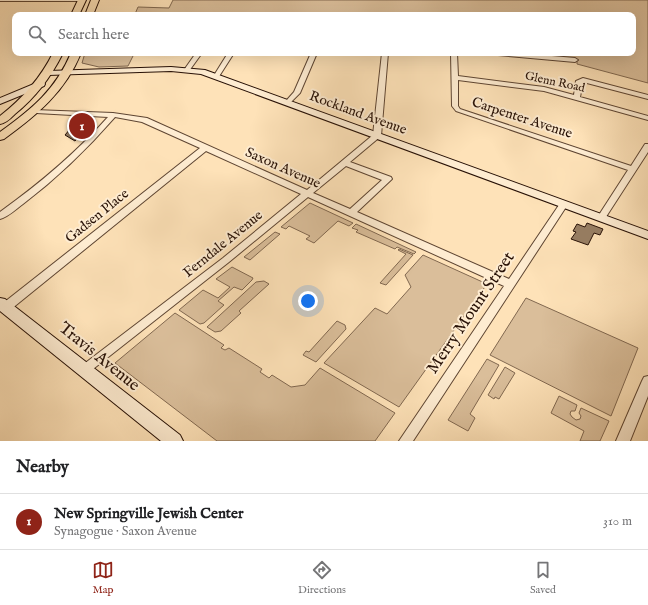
<!DOCTYPE html>
<meta charset="utf-8">
<style>
:root{--surface:#fff;--page:#f2f2f2;--text:#202124;--muted:#757577;--line:#e0e0e0;--accent:#8f2418}
body{margin:0;font-family:"IM FELL English",serif;background:var(--page);color:var(--text)}
.you{position:absolute;left:308px;top:301px;width:14px;height:14px;margin:-10px;border:3px solid #fff;border-radius:50%;background:#1a73e8;box-shadow:0 0 0 6px #1a73e833}
.badge{display:grid;place-items:center;width:26px;height:26px;border-radius:50%;background:var(--accent);color:#fff;font-size:13px;font-weight:700}
.pin{position:absolute;translate:-50% -50%;border:2px solid #fff;box-shadow:0 1px 4px #0006}
.list{margin:0;padding:0;list-style:none}
h2{display:flex;justify-content:space-between;align-items:center;height:52px;margin:0;padding:0 16px;font-size:17px}
h2 small{font-size:13px;font-weight:400;color:var(--muted)}
.list li{display:grid;grid-template-columns:26px 1fr auto;gap:12px;align-items:center;box-sizing:border-box;height:56px;padding:0 16px;border-top:1px solid var(--line)}
.list b{display:block;font-size:15px;white-space:nowrap}
.list p{margin:0;font-size:13px;white-space:nowrap;color:var(--muted)}
.list em{font-size:13px;font-style:normal;color:var(--muted)}
.icon{flex:none;width:22px;height:22px;fill:none;stroke:currentColor;stroke-width:2;stroke-linecap:round;stroke-linejoin:round}
.map{position:relative;flex:none;width:648px;height:441px;overflow:hidden}
.search{position:absolute;background:var(--surface);box-shadow:0 4px 16px #0002;left:12px;right:12px;top:12px;height:44px;display:flex;align-items:center;gap:10px;box-sizing:border-box;padding:0 14px;border-radius:8px;color:var(--muted);font-size:15px}
.sheet{height:108px;background:var(--surface)}
nav{display:flex;justify-content:space-around;align-items:center;box-sizing:border-box;height:56px;border-top:1px solid var(--line);background:var(--surface);font-size:11px;color:var(--muted)}
nav a{display:grid;justify-items:center;gap:2px}
nav .on{color:var(--accent)}
.map>svg:first-child{display:block}
.green{fill:#dabe9a;stroke:#816850}
.building{fill:#977e63;stroke:#281106}
.lines{fill:none;stroke-linecap:round;stroke-linejoin:round}
.street-casing{stroke:#5e4532;stroke-width:2}
.secondary-casing{stroke:#281106;stroke-width:2}
.primary-casing{stroke:#281106;stroke-width:2}
.street{fill:#feecd1;fill-rule:evenodd}
.secondary{fill:#feecd1;fill-rule:evenodd}
.primary{fill:#fee2b8;fill-rule:evenodd}
.labels{text-anchor:middle;dominant-baseline:central;stroke-width:4;stroke-linejoin:round;paint-order:stroke}
.far-street-label{font-size:12px;fill:#281106;stroke:#feecd1}
.street-label{font-size:14px;fill:#281106;stroke:#feecd1}
.near-street-label{font-size:17px;fill:#281106;stroke:#feecd1}
</style>
<div class="map">
<svg width="648" height="441" viewBox="0 0 648 441">
<rect width="100%" height="100%" fill="#fee2b8"/>
<filter id="stains"><feTurbulence type="fractalNoise" baseFrequency=".005" numOctaves="4"/><feColorMatrix values="0 0 0 0 .2 0 0 0 0 .09 0 0 0 0 .02 0 0 0 .5 -.17"/></filter>
<radialGradient id="worn" r=".72"><stop offset=".6" stop-color="#630" stop-opacity="0"/><stop offset="1" stop-color="#630" stop-opacity=".3"/></radialGradient>
<path class="green" d="M 173,0 L 648,0 L 648,83 L 577,64 L 577,61 L 575,60 L 553,54 L 534,56 L 510,53 L 633,53 L 633,15 L 130,15 L 135,14 L 138,7 L 169,8 Z
M 85,53 L 154,53 L 134,54 L 128,66 L 99,67 L 82,63 Z
M 310,203 L 353,223 L 349,226 L 338,221 L 314,243 L 306,239 L 310,236 L 289,226 L 286,229 L 281,227 Z
M 356,224 L 416,252 L 414,254 L 397,247 L 395,249 L 356,232 L 358,230 L 352,228 Z
M 275,232 L 280,234 L 250,260 L 244,257 Z
M 399,249 L 413,255 L 386,285 L 380,283 L 406,254 L 398,250 Z
M 423,255 L 487,284 L 399,407 L 324,363 L 375,308 L 387,314 L 411,287 L 405,275 Z
M 232,267 L 253,278 L 252,280 L 242,290 L 234,287 L 218,301 L 224,305 L 204,323 L 200,324 L 179,310 L 203,290 L 218,298 L 230,287 L 216,279 Z
M 264,281 L 269,284 L 239,311 L 241,313 L 221,331 L 215,332 L 207,327 L 256,282 Z
M 526,298 L 638,348 L 611,416 L 490,355 Z
M 175,313 L 224,345 L 221,348 L 225,350 L 229,348 L 262,369 L 260,372 L 269,378 L 272,375 L 291,387 L 305,385 L 320,368 L 395,413 L 375,441 L 217,441 L 115,363 Z
M 337,321 L 345,325 L 346,329 L 316,362 L 303,355 L 306,351 L 309,352 Z
M 487,359 L 499,365 L 470,414 L 475,418 L 468,431 L 448,420 Z
M 505,367 L 515,373 L 499,399 L 495,397 L 494,399 L 488,395 Z
M 559,396 L 577,405 L 575,411 L 571,411 L 570,414 L 572,417 L 576,420 L 580,419 L 581,416 L 579,413 L 581,408 L 609,421 L 600,441 L 580,441 L 584,431 L 551,413 Z"/>
<path class="building" d="M 77,121 L 92,121 L 75,141 L 65,135 Z
M 587,223 L 603,229 L 600,235 L 594,233 L 588,245 L 571,239 L 576,232 L 573,231 L 577,224 L 585,227 Z"/>
<g class="lines">
<defs>
<path id="street" d="M 0,0 L 84,0 L 82,1 L 0,1 Z
M 196,53 L 202,53 L 189,71 L 185,71 L 184,70 Z
M 228,53 L 234,53 L 218,78 L 214,78 L 213,77 Z
M 311,53 L 317,53 L 300,93 L 290,103 L 286,103 L 286,101 L 294,92 Z
M 382,53 L 388,53 L 381,136 L 350,162 L 391,177 L 392,179 L 357,212 L 509,279 L 561,202 L 564,201 L 568,204 L 413,441 L 399,441 L 504,286 L 308,197 L 229,262 L 88,373 L 84,375 L 80,373 L 78,370 L 80,367 L 223,258 L 301,194 L 206,151 L 10,310 L 6,311 L 2,310 L 1,307 L 2,304 L 200,148 L 142,122 L 115,117 C 87,149 57,178 23,204 C 16,209 8,217 0,219 L 0,212 C 39,184 76,153 108,117 L 36,113 L 34,112 L 34,110 L 113,113 L 147,118 L 307,190 L 373,135 ZM 346,166 L 382,180 L 350,209 L 313,193 Z
M 451,53 L 457,53 L 458,76 L 544,87 L 574,95 L 576,81 L 583,78 L 648,95 L 648,99 L 583,82 L 580,97 L 648,116 L 648,120 L 544,91 L 458,80 L 458,106 L 460,109 L 631,166 L 645,144 L 648,144 L 648,152 L 604,220 L 598,220 L 597,218 L 628,170 L 456,111 L 452,106 Z
M 495,53 L 517,53 L 575,58 L 578,60 L 575,62 L 498,55 Z
M 648,376 L 648,396 L 630,441 L 616,441 L 642,381 L 644,377 Z"/>
<path id="secondary" d="M 171,67 L 205,70 L 648,231 L 648,239 L 201,74 L 171,71 L 48,75 L 44,73 L 48,71 Z
M 41,81 L 44,82 L 45,84 L 44,86 L 0,104 L 0,98 Z
M 0,298 L 5,299 L 180,435 L 183,441 L 161,441 L 0,311 Z"/>
<path id="primary" d="M 78,0 L 86,0 L 79,15 L 71,15 Z
M 91,0 L 99,0 L 93,15 L 85,15 Z
M 53,53 L 63,53 C 51,77 36,97 15,114 C 11,118 6,123 0,124 L 0,116 C 23,98 40,79 53,53 Z
M 71,53 L 81,53 C 65,92 37,115 4,139 L 0,140 L 0,132 C 32,109 56,89 71,53 Z"/>
</defs>
<use href="#street" class="street-casing"/>
<use href="#secondary" class="secondary-casing"/>
<use href="#primary" class="primary-casing"/>
<use href="#street" class="street"/>
<use href="#secondary" class="secondary"/>
<use href="#primary" class="primary"/>
</g>
<g class="labels">
<g class="far-street-label">
<text transform="translate(555 82) rotate(12)">Glenn Road</text>
</g>
<g class="street-label">
<text transform="translate(358 113) rotate(20)">Rockland Avenue</text>
<text transform="translate(522 118) rotate(18)">Carpenter Avenue</text>
<text transform="translate(283 168) rotate(24)">Saxon Avenue</text>
<text transform="translate(97 216) rotate(-39)">Gadsen Place</text>
<text transform="translate(223 244) rotate(-39)">Ferndale Avenue</text>
</g>
<g class="near-street-label">
<text transform="translate(471 313) rotate(-56)">Merry Mount Street</text>
<text transform="translate(99 357) rotate(39)">Travis Avenue</text>
</g>
</g>
<rect width="100%" height="100%" filter="url(#stains)"/>
<rect width="100%" height="100%" fill="url(#worn)"/>
</svg>
<div class="you"></div>
<div class="pin badge" style="left:82px;top:126px">1</div>
<div class="search"><svg class="icon" aria-label="search" viewBox="0 0 24 24"><circle cx="10" cy="10" r="6"/><path d="M15 15l6 6"/></svg>Search here</div>
</div>
<section class="sheet">
<h2>Nearby<small></small></h2>
<ul class="list">
<li><span class="badge">1</span><div><b>New Springville Jewish Center</b><p>Synagogue · Saxon Avenue</p></div><em>310 m</em></li>
</ul>
</section>
<nav>
<a class="on"><svg class="icon" aria-label="map" viewBox="0 0 24 24"><path d="M3 6l6-2 6 2 6-2v14l-6 2-6-2-6 2zM9 4v14M15 6v14"/></svg>Map</a>
<a><svg class="icon" aria-label="directions" viewBox="0 0 24 24"><path d="M12 3l9 9-9 9-9-9zM9 14v-3h6M13 9l2 2-2 2"/></svg>Directions</a>
<a><svg class="icon" aria-label="saved" viewBox="0 0 24 24"><path d="M7 4h10v16l-5-4-5 4z"/></svg>Saved</a>
</nav>
